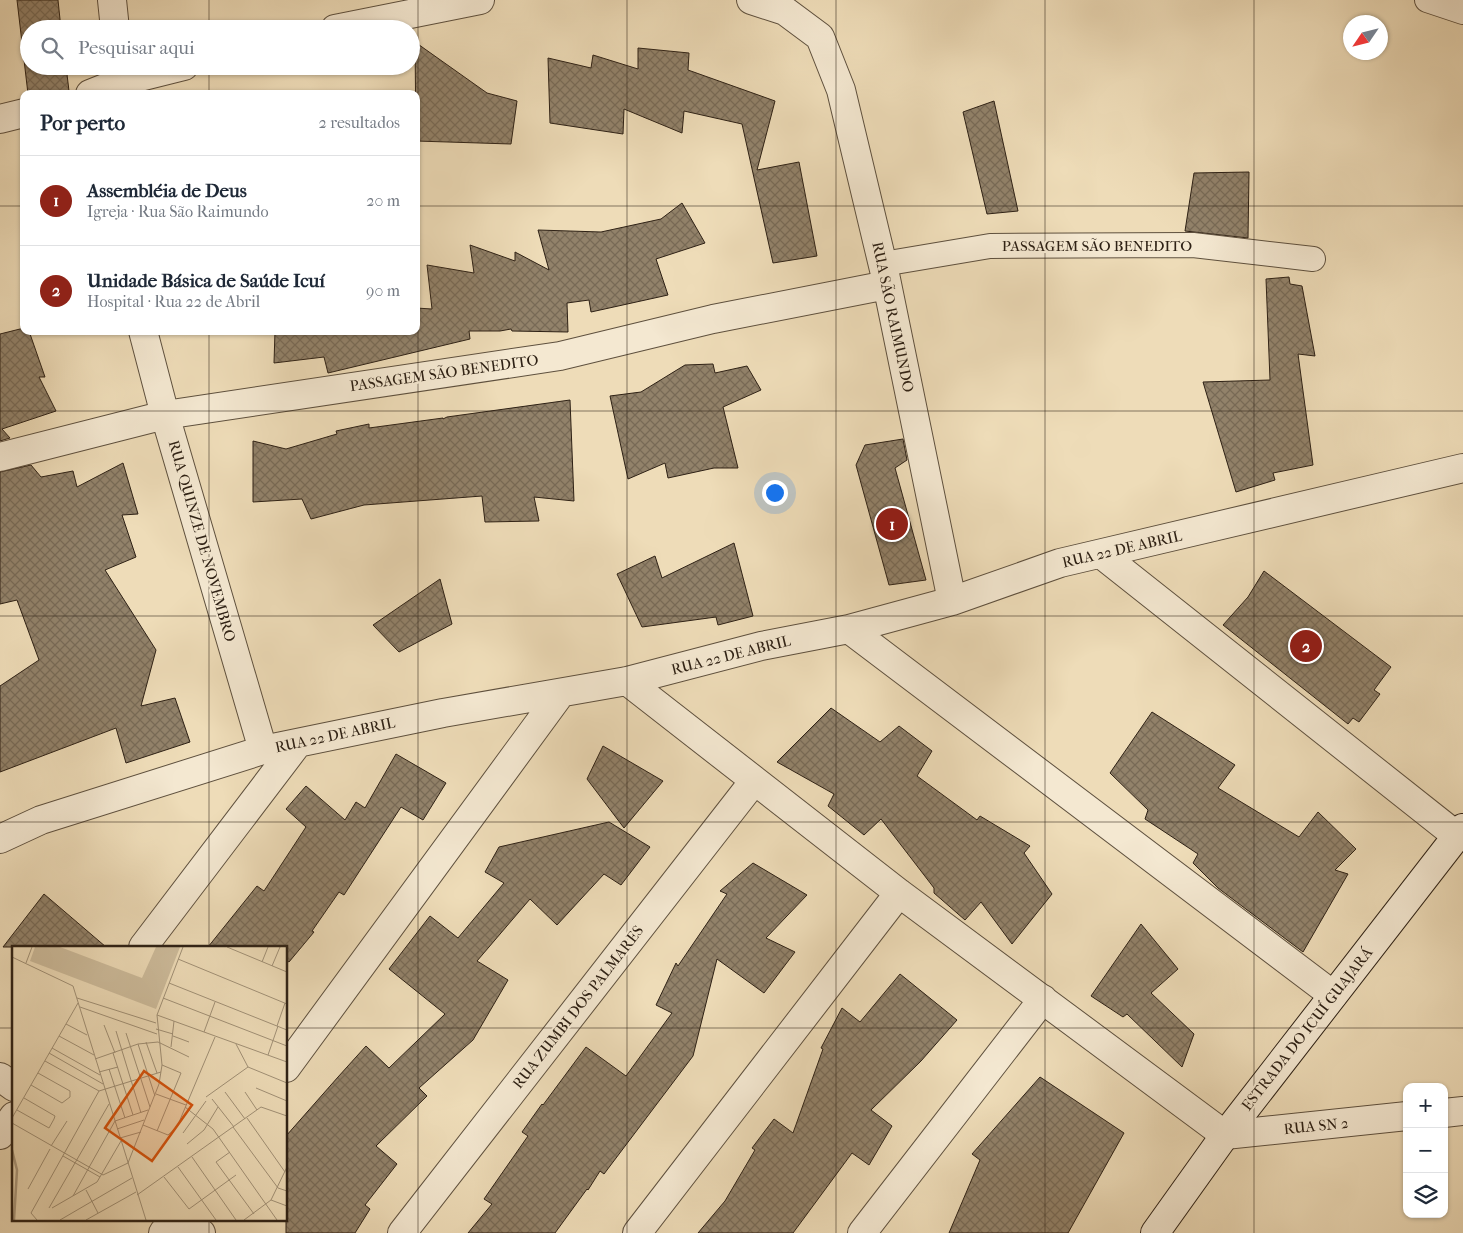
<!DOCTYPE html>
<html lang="pt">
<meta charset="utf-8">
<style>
:root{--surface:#fff;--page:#f2f2f3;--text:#1f2937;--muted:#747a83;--line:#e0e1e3;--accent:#8f2418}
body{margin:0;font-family:"IM FELL French Canon",serif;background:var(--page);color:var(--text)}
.controls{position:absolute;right:15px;bottom:15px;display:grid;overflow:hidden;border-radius:10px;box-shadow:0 1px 4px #0004}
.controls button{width:45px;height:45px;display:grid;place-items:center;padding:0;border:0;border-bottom:1px solid var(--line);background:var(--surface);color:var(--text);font:25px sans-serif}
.compass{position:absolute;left:1343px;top:15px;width:45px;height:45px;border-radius:50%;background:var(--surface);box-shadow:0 1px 4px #0004;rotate:235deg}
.you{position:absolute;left:774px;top:492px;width:18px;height:18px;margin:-12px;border:4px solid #fff;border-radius:50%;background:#1a73e8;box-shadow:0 0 0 8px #1a73e833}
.badge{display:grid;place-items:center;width:32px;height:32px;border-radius:50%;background:var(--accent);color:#fff;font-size:16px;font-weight:700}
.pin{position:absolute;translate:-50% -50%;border:2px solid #fff;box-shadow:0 1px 5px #0006}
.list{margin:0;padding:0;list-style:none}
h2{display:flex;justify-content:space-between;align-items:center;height:65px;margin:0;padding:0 20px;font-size:21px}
h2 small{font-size:16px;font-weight:400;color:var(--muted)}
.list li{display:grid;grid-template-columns:32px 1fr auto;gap:15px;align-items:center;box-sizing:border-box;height:90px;padding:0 20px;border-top:1px solid var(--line)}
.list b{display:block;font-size:19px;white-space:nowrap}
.list p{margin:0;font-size:16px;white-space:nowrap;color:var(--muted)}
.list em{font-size:16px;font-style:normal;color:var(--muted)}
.icon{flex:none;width:28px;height:28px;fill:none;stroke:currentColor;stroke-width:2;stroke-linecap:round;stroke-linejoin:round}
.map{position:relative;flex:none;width:1463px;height:1233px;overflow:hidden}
.search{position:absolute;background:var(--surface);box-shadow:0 1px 4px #0004;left:20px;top:20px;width:400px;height:55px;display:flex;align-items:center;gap:12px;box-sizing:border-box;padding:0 18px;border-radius:28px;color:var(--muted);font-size:19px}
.panel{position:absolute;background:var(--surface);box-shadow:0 1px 4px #0004;left:20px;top:90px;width:400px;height:245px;border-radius:10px}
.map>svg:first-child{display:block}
.building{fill:url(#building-cross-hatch);stroke:#2e2115}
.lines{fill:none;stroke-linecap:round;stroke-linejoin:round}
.lane-casing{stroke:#5e503e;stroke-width:26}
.street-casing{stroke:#5e503e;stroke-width:30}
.secondary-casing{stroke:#2e2115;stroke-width:30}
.lane{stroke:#f4e8d1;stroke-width:24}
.street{stroke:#f4e8d1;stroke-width:28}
.secondary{stroke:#f4e8d1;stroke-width:28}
.grid{fill:none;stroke:#2e2115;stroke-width:1;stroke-opacity:0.55}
.labels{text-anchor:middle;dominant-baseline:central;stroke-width:4;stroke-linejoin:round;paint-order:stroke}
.street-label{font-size:15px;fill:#2e2115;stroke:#f4e8d1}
.inset-river{fill:none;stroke:#ad9c81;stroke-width:2.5}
.inset-road{fill:none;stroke:#a19177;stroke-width:1}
.view{fill:#d5530d;fill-opacity:0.15;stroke:#d5530d;stroke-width:2.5}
.inset-edge{fill:none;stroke:#2e2115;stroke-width:2.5}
</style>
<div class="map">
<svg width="1463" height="1233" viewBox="0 0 1463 1233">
<defs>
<pattern id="building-cross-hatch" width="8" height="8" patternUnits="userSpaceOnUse" patternTransform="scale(1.25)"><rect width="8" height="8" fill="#92826a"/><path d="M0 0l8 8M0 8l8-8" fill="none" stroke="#786a56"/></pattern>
</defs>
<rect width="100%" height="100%" fill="#eedcb8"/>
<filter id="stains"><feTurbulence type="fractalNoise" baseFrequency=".004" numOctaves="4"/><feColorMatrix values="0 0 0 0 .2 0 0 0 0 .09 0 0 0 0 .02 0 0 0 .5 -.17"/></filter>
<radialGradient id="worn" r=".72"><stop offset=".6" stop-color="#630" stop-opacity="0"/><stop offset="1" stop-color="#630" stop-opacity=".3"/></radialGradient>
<path class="building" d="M 17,0 L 58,0 L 61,29 L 29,29 L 29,66 L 66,66 L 69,91 L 28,94 Z
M 415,42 L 487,93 L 517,101 L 511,144 L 416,141 Z
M 638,48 L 689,53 L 688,70 L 775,101 L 757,170 L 799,162 L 817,256 L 773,263 L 742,124 L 684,111 L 682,133 L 624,109 L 623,134 L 550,123 L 548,58 L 591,68 L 593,55 L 638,69 Z
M 994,101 L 1018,211 L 987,214 L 963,112 Z
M 1249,172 L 1248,238 L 1185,231 L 1194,173 Z
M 682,203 L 705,243 L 656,259 L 668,295 L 591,312 L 589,300 L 567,303 L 568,332 L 512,331 L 511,329 L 500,331 L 469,331 L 470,339 L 328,373 L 324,357 L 274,363 L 275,331 L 416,331 L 416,308 L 432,309 L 427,265 L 474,273 L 470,245 L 515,261 L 515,252 L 549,270 L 538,230 L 601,232 L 661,219 Z
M 1289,277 L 1290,284 L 1302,286 L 1315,356 L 1298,354 L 1313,465 L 1273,473 L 1275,480 L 1236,492 L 1203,382 L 1270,380 L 1266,279 Z
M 24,328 L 24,331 L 29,331 L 45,377 L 39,377 L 56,411 L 2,429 L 10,438 L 0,441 L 0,334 Z
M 713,364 L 715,373 L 747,366 L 761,390 L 723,407 L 738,468 L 714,468 L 668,478 L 665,463 L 628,479 L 610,396 L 641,392 L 685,365 Z
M 570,400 L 574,501 L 534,497 L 539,521 L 485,522 L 482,496 L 364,505 L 311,519 L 302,499 L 253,502 L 253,441 L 286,449 L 337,434 L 336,431 L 369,424 L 369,428 L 443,418 L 443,419 L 447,417 Z
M 903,439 L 907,460 L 895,468 L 926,580 L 889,585 L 856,465 L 865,445 Z
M 123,463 L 138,514 L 122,515 L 136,557 L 105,570 L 156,650 L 141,706 L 175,698 L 190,742 L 126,763 L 116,728 L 0,772 L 0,686 L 39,660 L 17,600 L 0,604 L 0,472 L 31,465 L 41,477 L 73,471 L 77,487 Z
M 734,543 L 753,616 L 718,625 L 716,617 L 642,627 L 617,574 L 655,556 L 662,578 Z
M 1264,571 L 1391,667 L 1374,690 L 1380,694 L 1359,722 L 1353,718 L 1348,724 L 1223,625 L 1248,597 Z
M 440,579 L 452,624 L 399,652 L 373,625 Z
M 831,708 L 880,742 L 899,726 L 932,751 L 917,776 L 977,820 L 980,816 L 1030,846 L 1024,853 L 1052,894 L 1012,944 L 981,902 L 965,920 L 934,893 L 934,888 L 881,819 L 864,835 L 828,806 L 834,794 L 777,762 Z
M 1152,712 L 1235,765 L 1218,788 L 1299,837 L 1318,812 L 1356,849 L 1335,870 L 1348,874 L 1303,952 L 1218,888 L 1193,863 L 1198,854 L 1145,819 L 1148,810 L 1110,773 Z
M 603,746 L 663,781 L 624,828 L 587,779 Z
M 396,754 L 446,783 L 423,820 L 401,807 L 344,895 L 339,892 L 312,931 L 314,932 L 289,962 L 286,960 L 286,947 L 208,947 L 257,886 L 264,891 L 306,827 L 286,809 L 306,786 L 345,820 L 356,802 L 365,808 Z
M 609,822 L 650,847 L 621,885 L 604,874 L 557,925 L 530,899 L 477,961 L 508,980 L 473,1040 L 419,1088 L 427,1096 L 376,1146 L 397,1164 L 365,1205 L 370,1209 L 355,1233 L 286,1233 L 286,1136 L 338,1077 L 366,1046 L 389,1068 L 445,1014 L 389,969 L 430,916 L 458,938 L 504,883 L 485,872 L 499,847 Z
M 753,863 L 807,895 L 766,938 L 795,952 L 764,993 L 717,959 L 693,1056 L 604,1174 L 600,1171 L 588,1190 L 587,1189 L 555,1233 L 468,1233 L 492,1204 L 484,1199 L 528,1136 L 522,1132 L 542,1104 L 543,1105 L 586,1047 L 626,1076 L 672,1013 L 656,1005 L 676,963 L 678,966 L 727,894 L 720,891 Z
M 44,894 L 106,947 L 3,947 Z
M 1141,924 L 1178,969 L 1151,993 L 1194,1034 L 1182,1067 L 1127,1014 L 1123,1017 L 1091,996 Z
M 900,974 L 957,1020 L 921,1061 L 871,1110 L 892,1126 L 869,1165 L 852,1153 L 793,1233 L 698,1233 L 725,1201 L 755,1150 L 752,1148 L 774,1119 L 793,1133 L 823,1049 L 821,1048 L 842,1008 L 860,1022 Z
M 1040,1077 L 1124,1133 L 1068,1233 L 949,1233 L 980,1160 L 972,1154 Z"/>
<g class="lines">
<defs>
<path id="lane" d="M 1427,0 L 1463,12
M 883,264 L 990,246 L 1193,245 L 1313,259"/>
<path id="street" d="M 112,0 L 115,29
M 751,0 L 785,11 L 820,37 L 841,90 L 885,274 L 952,601
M 335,29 L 480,0
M 90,94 L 120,82 L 184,66
M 0,119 L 24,113
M 143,331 L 165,415 L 263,750
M 0,457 L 165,415 L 560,356 L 713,319 L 887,285
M 1101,554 L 1457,836
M 849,629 L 1333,995
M 627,681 L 899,893 L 1225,1135 L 1407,1116
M 0,839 L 41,820 L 263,750 L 443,713 L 627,681 L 761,646 L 849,629 L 952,601 L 1060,563 L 1463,468
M 143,947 L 298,743
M 286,1068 L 561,693
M 0,1077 L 14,1087
M 1444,1113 L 1463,1111
M 0,1135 L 14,1116
M 184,1219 L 201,1233
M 163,1233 L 174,1219
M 402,1233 L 754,781
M 637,1233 L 899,893
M 862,1233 L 1043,999"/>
<path id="secondary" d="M 1155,1233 L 1225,1135 L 1463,828"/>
</defs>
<use href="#lane" class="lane-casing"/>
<use href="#street" class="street-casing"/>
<use href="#secondary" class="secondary-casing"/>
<use href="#lane" class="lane"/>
<use href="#street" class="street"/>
<use href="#secondary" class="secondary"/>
</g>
<path class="grid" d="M 209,0 L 209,29M 418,0 L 418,1233M 627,0 L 627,1233M 836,0 L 836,1233M 1045,0 L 1045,1233M 1254,0 L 1254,1233M 209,66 L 209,94M 0,206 L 24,206M 416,206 L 1463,206M 209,331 L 209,947M 0,411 L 1463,411M 0,616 L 1463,616M 0,822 L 1463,822M 0,1028 L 14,1028M 286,1028 L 1463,1028M 209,1219 L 209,1233"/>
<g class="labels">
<g class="street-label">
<text x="1097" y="246">PASSAGEM SÃO BENEDITO</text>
<text transform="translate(893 317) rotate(78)">RUA SÃO RAIMUNDO</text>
<text transform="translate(444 373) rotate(-8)">PASSAGEM SÃO BENEDITO</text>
<text transform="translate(202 541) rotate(74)">RUA QUINZE DE NOVEMBRO</text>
<text transform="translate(1122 549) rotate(-13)">RUA 22 DE ABRIL</text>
<text transform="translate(731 655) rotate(-14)">RUA 22 DE ABRIL</text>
<text transform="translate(335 735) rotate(-12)">RUA 22 DE ABRIL</text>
<text transform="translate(578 1007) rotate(-52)">RUA ZUMBI DOS PALMARES</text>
<text transform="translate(1307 1029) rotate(-52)">ESTRADA DO ICUÍ GUAJARÁ</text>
<text transform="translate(1316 1126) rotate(-6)">RUA SN 2</text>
</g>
</g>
<g transform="translate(12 946)">
<rect width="275" height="275" fill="#eedcb8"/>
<path d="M 23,1 L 48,1 L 130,32 L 144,1 L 168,1 L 144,63 L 18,15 Z" fill="#cdbc9c"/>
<path class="inset-river" d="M 0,204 L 5,224 L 2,274"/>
<path class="inset-road" d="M 215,1 L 275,26M 0,11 L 61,40 L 134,274M 166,13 L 275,58M 250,16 L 256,1M 14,17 L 20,1M 260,20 L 268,1M 157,37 L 275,84M 65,52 L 144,77M 151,52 L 275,100M 68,61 L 145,88M 145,69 L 275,116M 54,78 L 75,89M 92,79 L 103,107M 265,80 L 273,57M 144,83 L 161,88M 104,85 L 129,167M 192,86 L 203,56M 114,87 L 138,161M 47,90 L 82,109M 161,90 L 177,96M 134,96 L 145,127M 126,98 L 143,150M 224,98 L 236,121 L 275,137M 159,101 L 162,75M 40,102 L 88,129M 37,107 L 91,138M 101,107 L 121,169M 256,109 L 266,80M 83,113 L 126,98 L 146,96 L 177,111M 33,115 L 87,145 L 149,126M 97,123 L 113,172M 87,126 L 106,121M 19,139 L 50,157 L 58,151 L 58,145 L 26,127M 244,142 L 275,155M 213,146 L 233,173M 233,146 L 245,164M 144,148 L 174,159M 194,151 L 236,121M 200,153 L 222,181M 173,161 L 201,183 L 265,274M 5,164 L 37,182 L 42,173 L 43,170 L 12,152M 0,172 L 66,57M 235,172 L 273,226M 0,177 L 91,229 L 116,217M 131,179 L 156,189 L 165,181 L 203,91M 221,181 L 266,242 L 275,245M 105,183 L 132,174M 145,185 L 169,127 L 150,119M 171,187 L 194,155M 108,192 L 129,186M 175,198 L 192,184 L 206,161M 39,200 L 55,175M 218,206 L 204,216 L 242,268M 51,210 L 88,231M 180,211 L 224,274M 116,217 L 147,138 L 150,119 L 145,69 L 171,1M 166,221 L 204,274M 152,231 L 177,263 L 224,229M 16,243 L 38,203M 74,244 L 86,267M 125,249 L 249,161 L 275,170M 61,250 L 103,175 L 136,164M 259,254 L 275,260M 37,262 L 97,158M 40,262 L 85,236 L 109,195M 25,274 L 19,267 L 87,145M 48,274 L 120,232M 74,274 L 124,246M 232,274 L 259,254 L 275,221"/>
<path class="view" d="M 132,125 L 180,159 L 140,215 L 93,182 Z"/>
<rect width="275" height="275" class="inset-edge"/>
</g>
<rect width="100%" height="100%" filter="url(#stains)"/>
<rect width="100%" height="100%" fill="url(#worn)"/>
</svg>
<div class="controls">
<button>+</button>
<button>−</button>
<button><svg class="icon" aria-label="layers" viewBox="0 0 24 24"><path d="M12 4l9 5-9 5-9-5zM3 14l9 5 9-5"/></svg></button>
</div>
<svg class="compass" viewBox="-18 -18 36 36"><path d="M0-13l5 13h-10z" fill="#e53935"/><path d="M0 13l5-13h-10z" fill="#747a83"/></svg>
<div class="you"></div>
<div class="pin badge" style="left:892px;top:524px">1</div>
<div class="pin badge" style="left:1306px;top:646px">2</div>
<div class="search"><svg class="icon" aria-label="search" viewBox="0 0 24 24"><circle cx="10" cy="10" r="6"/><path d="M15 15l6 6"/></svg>Pesquisar aqui</div>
<section class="panel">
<h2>Por perto<small>2 resultados</small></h2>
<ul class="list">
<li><span class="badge">1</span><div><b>Assembléia de Deus</b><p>Igreja · Rua São Raimundo</p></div><em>20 m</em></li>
<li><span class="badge">2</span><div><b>Unidade Básica de Saúde Icuí</b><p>Hospital · Rua 22 de Abril</p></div><em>90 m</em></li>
</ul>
</section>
</div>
